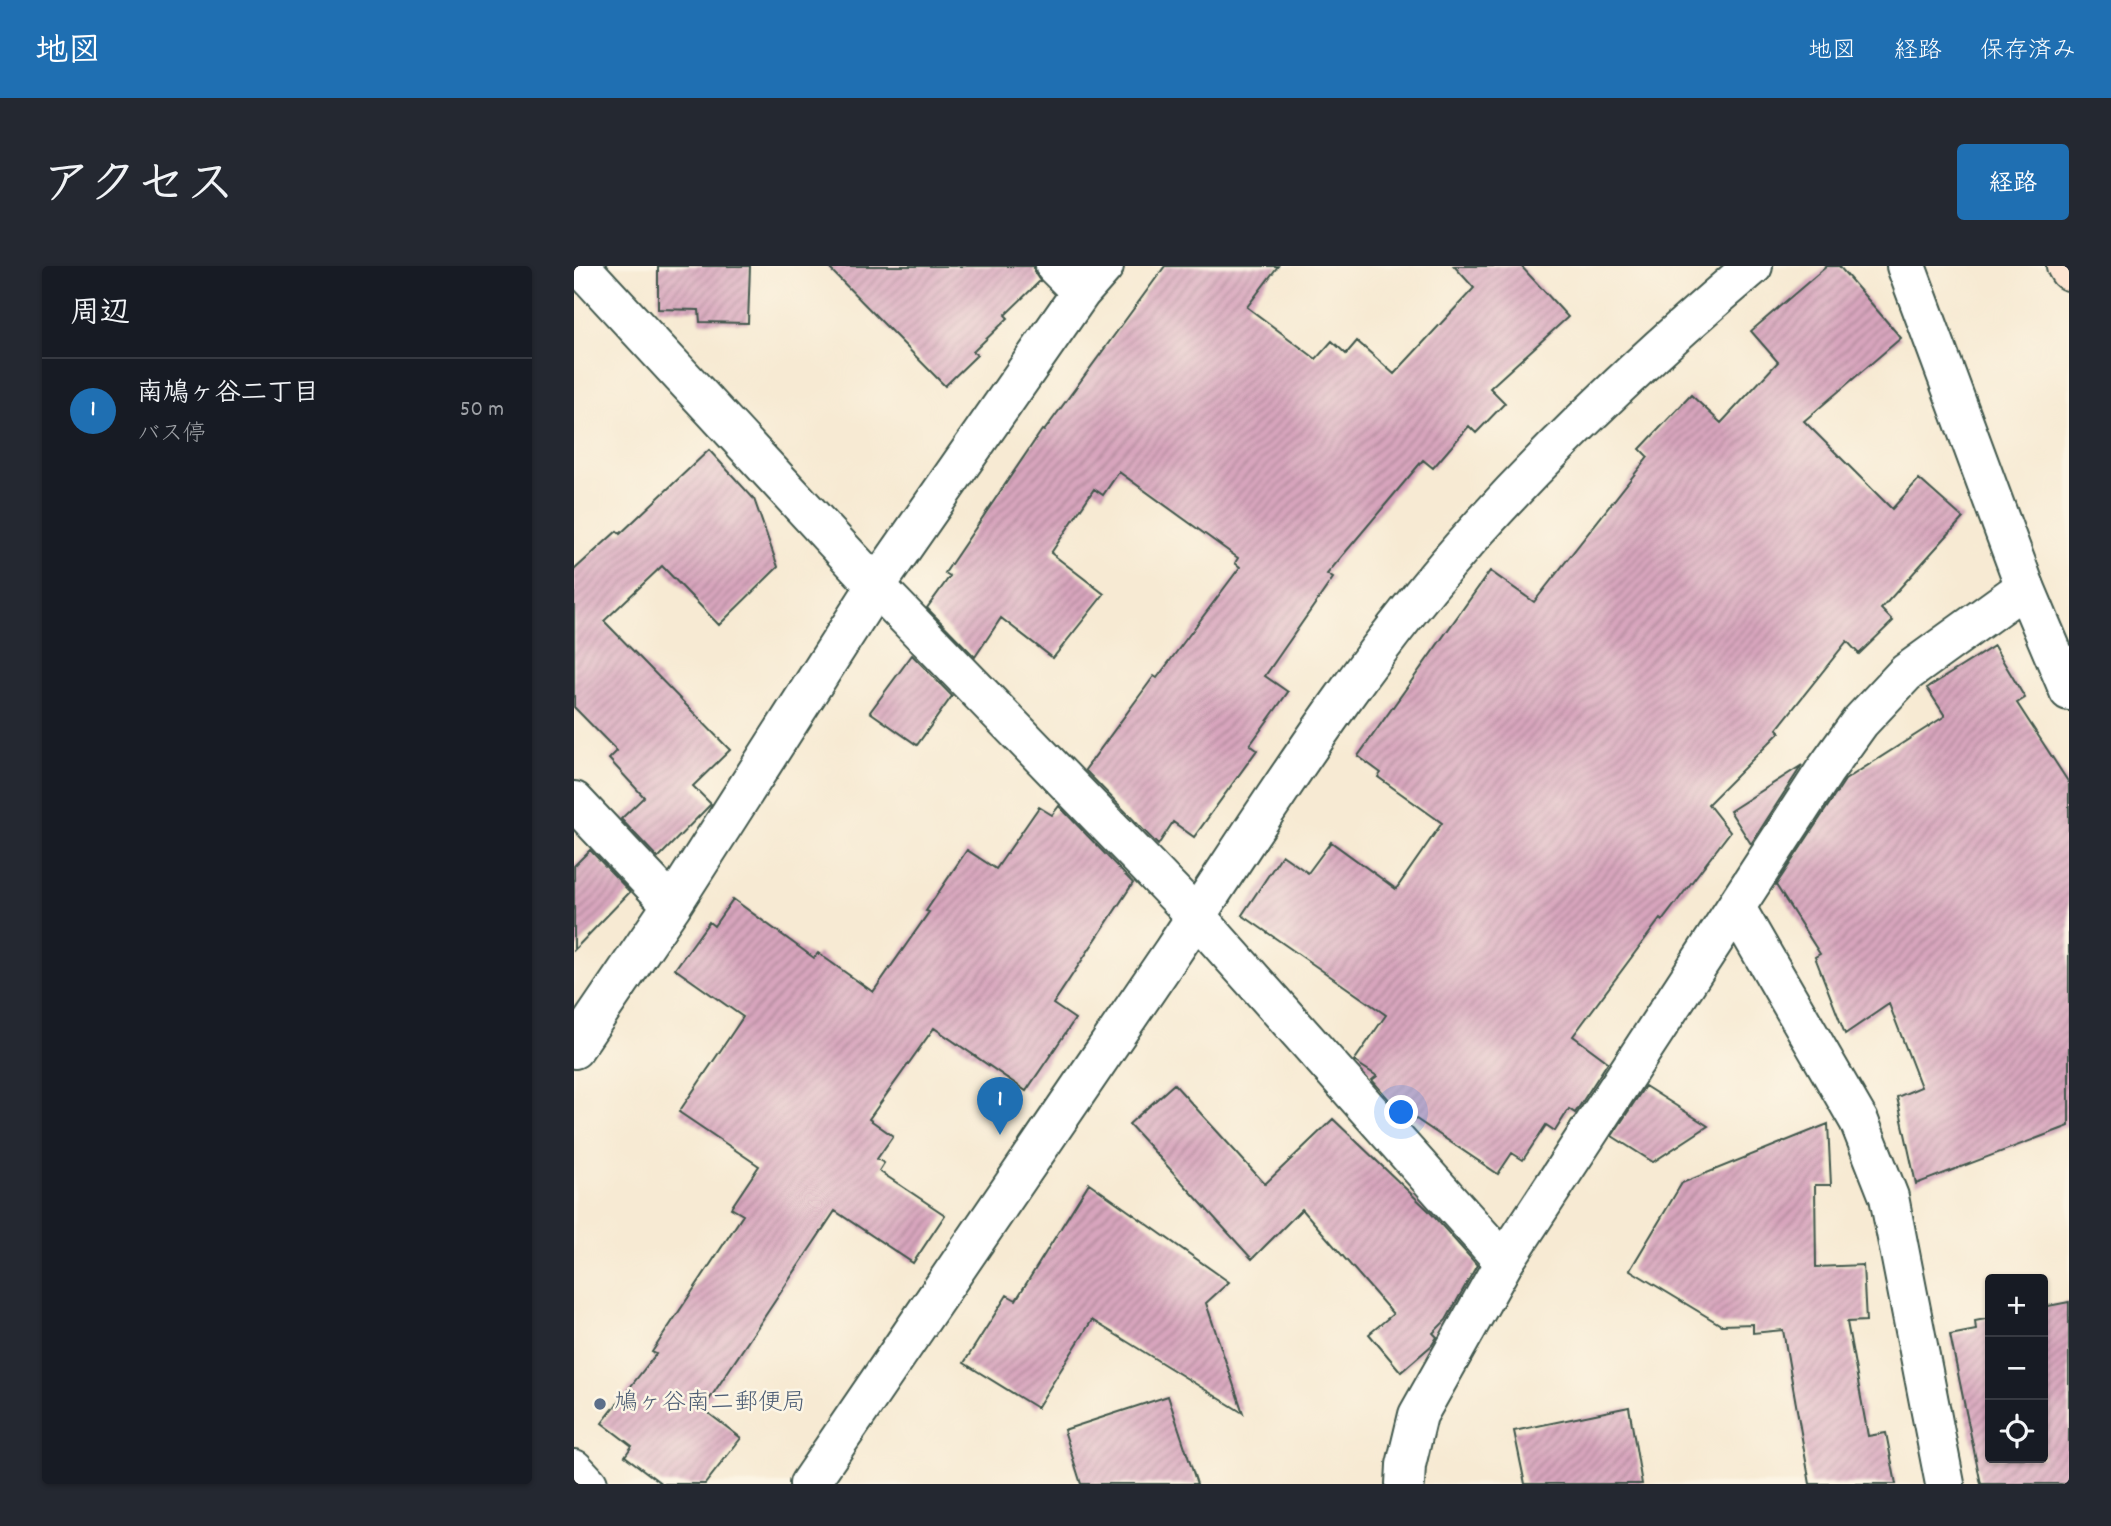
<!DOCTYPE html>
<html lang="ja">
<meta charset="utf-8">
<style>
:root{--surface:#171b24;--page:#242831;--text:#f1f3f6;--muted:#9ea1a6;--line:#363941;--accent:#1f6fb2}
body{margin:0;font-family:Dekko,"Klee One",sans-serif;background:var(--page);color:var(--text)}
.controls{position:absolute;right:21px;bottom:21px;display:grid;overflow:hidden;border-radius:7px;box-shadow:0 2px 5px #0004}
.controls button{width:63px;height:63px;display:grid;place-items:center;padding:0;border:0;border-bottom:2px solid var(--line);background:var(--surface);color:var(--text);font:35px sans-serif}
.you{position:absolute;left:828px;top:847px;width:24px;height:24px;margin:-18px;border:5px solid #fff;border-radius:50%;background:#1a73e8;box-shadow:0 0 0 10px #1a73e833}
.badge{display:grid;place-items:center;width:46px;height:46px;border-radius:50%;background:var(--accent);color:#fff;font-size:23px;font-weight:700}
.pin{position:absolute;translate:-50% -58px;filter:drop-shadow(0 2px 4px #0008)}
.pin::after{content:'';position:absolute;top:37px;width:24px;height:21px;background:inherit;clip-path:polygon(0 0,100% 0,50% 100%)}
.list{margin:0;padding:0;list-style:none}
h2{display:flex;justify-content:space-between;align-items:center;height:91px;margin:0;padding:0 28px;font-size:30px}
h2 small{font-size:23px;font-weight:400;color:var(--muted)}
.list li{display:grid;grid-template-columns:46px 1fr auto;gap:21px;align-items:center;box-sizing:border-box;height:105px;padding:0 28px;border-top:2px solid var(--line)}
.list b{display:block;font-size:26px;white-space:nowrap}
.list p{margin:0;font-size:23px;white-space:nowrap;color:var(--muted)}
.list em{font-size:23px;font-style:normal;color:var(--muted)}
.icon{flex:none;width:38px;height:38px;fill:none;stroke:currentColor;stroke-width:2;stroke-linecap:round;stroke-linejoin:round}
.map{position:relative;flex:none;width:1495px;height:1218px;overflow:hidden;border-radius:7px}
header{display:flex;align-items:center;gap:42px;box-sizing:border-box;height:98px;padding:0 35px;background:var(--accent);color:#fff}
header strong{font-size:33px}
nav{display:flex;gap:38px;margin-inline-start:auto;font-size:24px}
.intro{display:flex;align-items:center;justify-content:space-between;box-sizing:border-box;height:168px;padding:0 42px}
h1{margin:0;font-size:49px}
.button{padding:18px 32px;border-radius:7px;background:var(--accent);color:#fff;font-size:24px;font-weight:700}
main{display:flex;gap:42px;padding:0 42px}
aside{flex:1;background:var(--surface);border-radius:7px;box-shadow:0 2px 5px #0004}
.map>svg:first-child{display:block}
.building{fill:url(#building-hatch)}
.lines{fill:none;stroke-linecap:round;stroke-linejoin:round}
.minor-casing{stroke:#3f574c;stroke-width:42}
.tertiary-casing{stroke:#3f574c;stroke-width:42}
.secondary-casing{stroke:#3f574c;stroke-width:42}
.minor{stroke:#fff;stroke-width:38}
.tertiary{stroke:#fff;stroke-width:38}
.secondary{stroke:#fde4d1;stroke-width:38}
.service-dot{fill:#5c6f8a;stroke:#fcf5e5;stroke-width:2.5}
.labels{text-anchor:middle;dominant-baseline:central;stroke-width:5;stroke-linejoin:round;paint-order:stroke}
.service-label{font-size:24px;fill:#4e5e75;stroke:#fcf5e5;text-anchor:start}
</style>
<header>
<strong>地図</strong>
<nav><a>地図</a><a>経路</a><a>保存済み</a></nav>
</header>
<div class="intro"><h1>アクセス</h1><a class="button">経路</a></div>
<main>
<aside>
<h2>周辺<small></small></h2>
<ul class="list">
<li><span class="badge">1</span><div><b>南鳩ヶ谷二丁目</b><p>バス停</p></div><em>50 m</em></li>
</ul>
</aside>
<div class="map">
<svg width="1495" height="1218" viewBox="0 0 1495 1218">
<defs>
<pattern id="building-hatch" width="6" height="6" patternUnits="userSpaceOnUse" patternTransform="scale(1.75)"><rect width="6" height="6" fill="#d8a5bd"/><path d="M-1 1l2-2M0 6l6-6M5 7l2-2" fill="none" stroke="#af889a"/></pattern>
</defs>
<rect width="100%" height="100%" fill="#fcf5e5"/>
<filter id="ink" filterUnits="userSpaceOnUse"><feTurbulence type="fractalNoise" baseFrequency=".0143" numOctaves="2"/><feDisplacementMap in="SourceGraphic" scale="14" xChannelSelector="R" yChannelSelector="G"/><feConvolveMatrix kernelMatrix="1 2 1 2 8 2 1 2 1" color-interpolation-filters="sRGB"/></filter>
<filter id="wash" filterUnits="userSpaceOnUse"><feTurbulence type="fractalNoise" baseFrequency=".00686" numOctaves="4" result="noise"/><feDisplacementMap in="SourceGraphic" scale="28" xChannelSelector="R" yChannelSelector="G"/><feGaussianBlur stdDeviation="1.57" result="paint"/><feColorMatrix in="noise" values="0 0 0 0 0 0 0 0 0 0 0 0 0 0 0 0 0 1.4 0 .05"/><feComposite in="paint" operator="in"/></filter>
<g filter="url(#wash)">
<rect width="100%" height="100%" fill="#f7ead3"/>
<g id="blocks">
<path class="building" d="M 84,0 L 176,0 L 174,57 L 126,56 L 125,44 L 84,43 Z
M 253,0 L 460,0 L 460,6 L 466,15 L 431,49 L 434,52 L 399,86 L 403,89 L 371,120 Z
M 591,0 L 704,0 L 673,41 L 742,93 L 758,75 L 772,88 L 783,75 L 820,108 L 900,22 L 880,0 L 947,0 L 994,51 L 916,122 L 931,137 L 902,167 L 895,160 L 859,202 L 849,194 L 753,308 L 759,312 L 691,410 L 714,426 L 676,479 L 683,484 L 620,571 L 599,556 L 584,579 L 511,504 L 580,410 L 583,412 L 666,301 L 661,297 L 664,292 L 545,206 L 529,229 L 520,223 L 477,287 L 530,328 L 479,392 L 427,352 L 401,391 L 353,342 L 376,310 L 371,307 L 468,164 L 470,165 Z
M 1253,0 L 1265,0 L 1327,72 L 1230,155 L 1318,243 L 1345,213 L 1389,252 L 1307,343 L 1319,355 L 1285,388 L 1273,375 L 1203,463 L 1206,466 L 1134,538 L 1156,566 L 1088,655 L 1086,653 L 999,770 L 1034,796 L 1001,847 L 995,843 L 981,865 L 972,859 L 949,894 L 938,887 L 924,908 L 817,836 L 798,814 L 803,810 L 780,795 L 812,749 L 668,649 L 708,589 L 734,607 L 757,576 L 822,623 L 868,557 L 804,511 L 807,507 L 784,490 L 916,305 L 960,336 L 1074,191 L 1066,183 L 1117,129 L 1147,157 L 1204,96 L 1177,65 Z
M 135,184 L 180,233 L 204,301 L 145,359 L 88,300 L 30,355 L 156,484 L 119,520 L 137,538 L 84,592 L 47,553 L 70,531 L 35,493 L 43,485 L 0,441 L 0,304 L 43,265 L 46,268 Z
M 1420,380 L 1451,432 L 1443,437 L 1495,517 L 1495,860 L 1342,918 L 1323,831 L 1347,821 L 1315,738 L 1271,768 L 1241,691 L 1246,688 L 1202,619 L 1271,514 L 1371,450 L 1353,422 Z
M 338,389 L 378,430 L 343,479 L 296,446 Z
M 1228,499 L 1177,578 L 1156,545 Z
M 485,540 L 559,617 L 479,738 L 501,753 L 452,825 L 360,762 L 295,853 L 319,870 L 303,893 L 310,897 L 305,905 L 371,949 L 339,997 L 261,945 L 129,1143 L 167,1172 L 131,1218 L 88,1218 L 51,1190 L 58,1180 L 28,1157 L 82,1088 L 78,1086 L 169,949 L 157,942 L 185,900 L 105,846 L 169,751 L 101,703 L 135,656 L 140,660 L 159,633 L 240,692 L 244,687 L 299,726 L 355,646 L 352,645 L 393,584 L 422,603 L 465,541 L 478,549 Z
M 16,584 L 56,626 L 0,684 L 0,600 Z
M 600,818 L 691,918 L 759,853 L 855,945 L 903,999 L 872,1054 L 859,1067 L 863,1071 L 858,1079 L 827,1106 L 795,1068 L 819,1048 L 728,943 L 678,993 L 555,858 Z
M 1071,820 L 1134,860 L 1079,896 L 1038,870 Z
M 1254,858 L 1257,919 L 1241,919 L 1242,1001 L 1289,999 L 1292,1055 L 1273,1056 L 1294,1170 L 1312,1167 L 1322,1218 L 1236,1218 L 1209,1064 L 1179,1067 L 1179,1058 L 1147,1059 L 1056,1004 L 1108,917 Z
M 515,917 L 655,1016 L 632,1037 L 669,1147 L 518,1054 L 463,1142 L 390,1097 L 433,1029 L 442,1034 Z
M 1495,1036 L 1495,1218 L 1407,1218 L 1376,1069 L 1402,1064 L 1401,1055 L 1416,1052 L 1416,1192 L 1469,1192 L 1469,1041 Z
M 594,1130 L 623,1218 L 507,1218 L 490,1164 Z
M 1055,1141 L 1068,1218 L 951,1218 L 940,1165 Z"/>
</g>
</g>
<g filter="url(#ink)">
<use href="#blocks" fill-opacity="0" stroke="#3f574c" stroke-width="2"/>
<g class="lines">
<defs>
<path id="minor" d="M 6,0 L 302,320 L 622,650 L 930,996
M 481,0 L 507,26
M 0,535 L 98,639
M 1162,642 L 1285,855 L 1315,931 L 1371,1218
M 0,783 L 98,639 L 302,320 L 507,26 L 530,0
M 831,1218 L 832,1199 L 844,1149 L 930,996 L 1250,506 L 1286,456 L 1332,407 L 1451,321"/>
<path id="tertiary" d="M 1332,0 L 1451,321 L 1495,425
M 0,1203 L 14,1218
M 235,1218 C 356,1040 479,863 599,685 C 695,541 787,392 904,263 C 989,169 1082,82 1179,0"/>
<path id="secondary" d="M 1492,0 L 1495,5"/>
</defs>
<use href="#minor" class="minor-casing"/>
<use href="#tertiary" class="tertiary-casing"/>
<use href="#secondary" class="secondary-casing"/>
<use href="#minor" class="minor"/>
<use href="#tertiary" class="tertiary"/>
<use href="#secondary" class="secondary"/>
</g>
</g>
<circle class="service-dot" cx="26" cy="1138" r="7"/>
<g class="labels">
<g class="service-label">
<text x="40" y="1138">鳩ヶ谷南二郵便局</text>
</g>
</g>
</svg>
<div class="controls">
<button>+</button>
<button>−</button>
<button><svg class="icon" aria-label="locate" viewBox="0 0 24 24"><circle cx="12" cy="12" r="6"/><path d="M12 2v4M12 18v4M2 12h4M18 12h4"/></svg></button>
</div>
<div class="you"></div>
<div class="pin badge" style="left:426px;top:869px">1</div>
</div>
</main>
